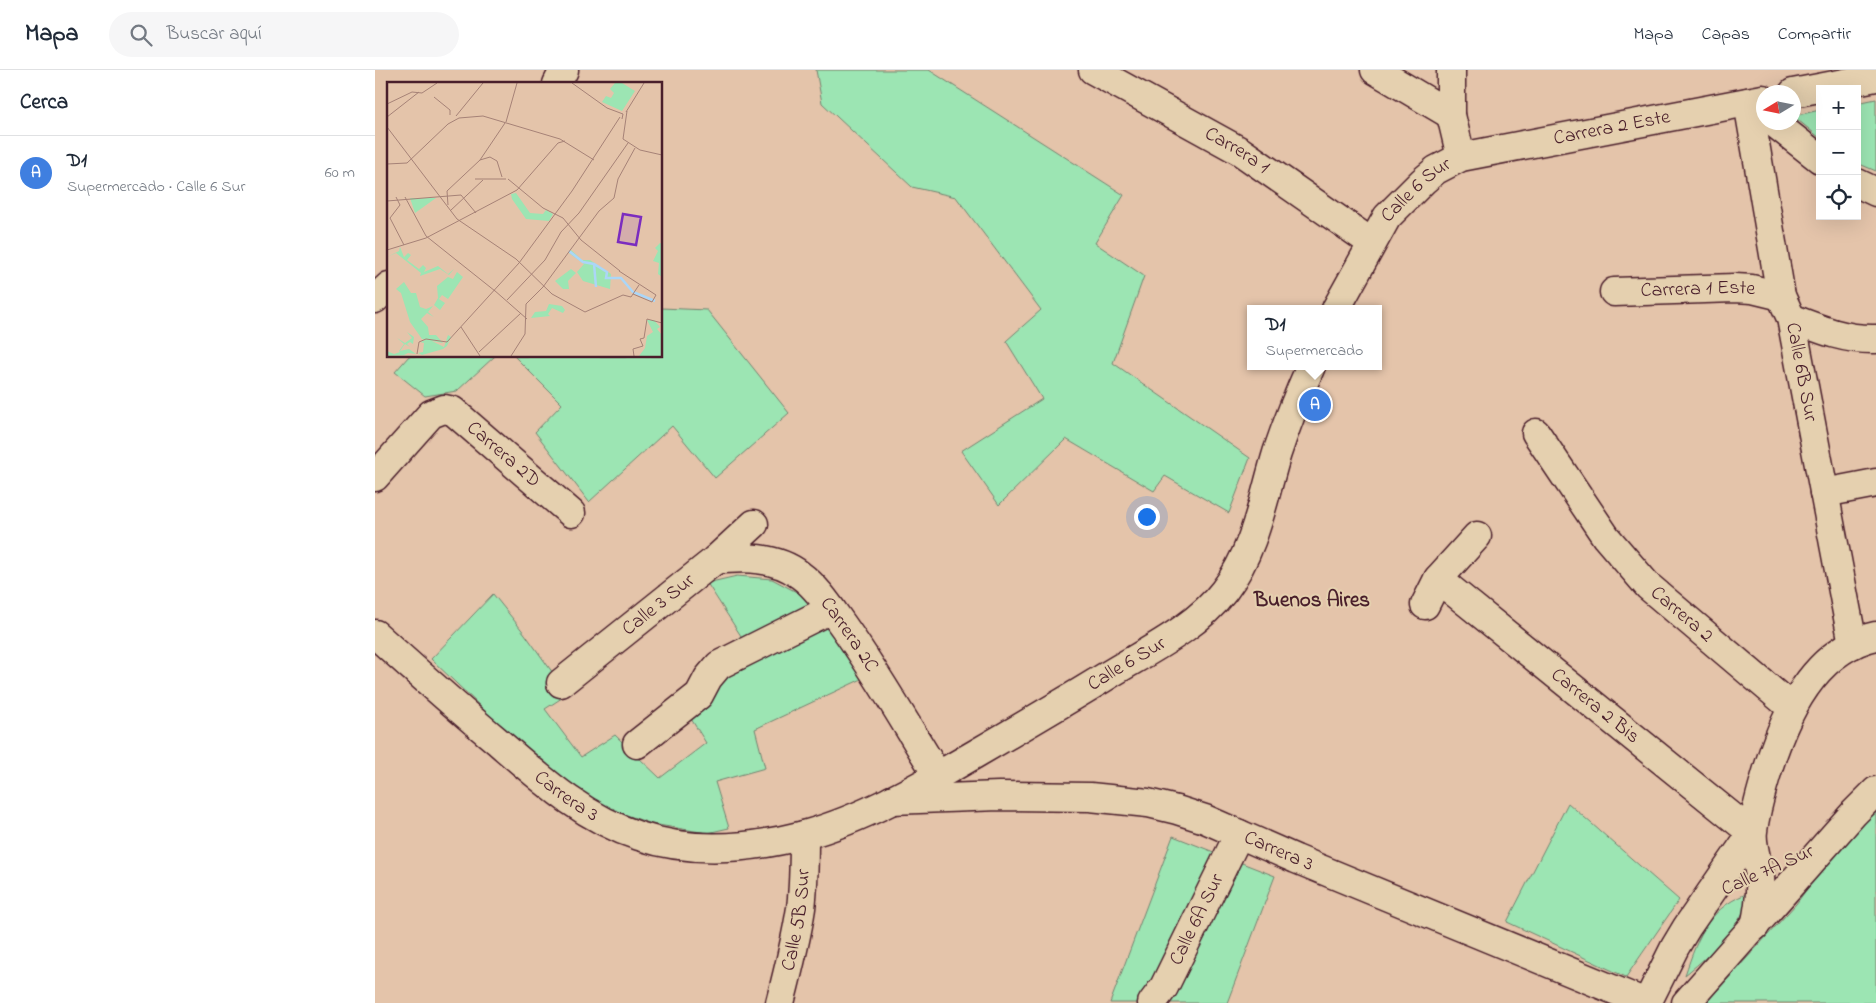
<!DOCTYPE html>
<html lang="es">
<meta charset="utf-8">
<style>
:root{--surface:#fff;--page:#f6f6f7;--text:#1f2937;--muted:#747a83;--line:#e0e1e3;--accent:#1f6fb2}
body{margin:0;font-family:"Indie Flower",sans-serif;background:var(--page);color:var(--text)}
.controls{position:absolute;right:15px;top:15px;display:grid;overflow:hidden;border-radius:0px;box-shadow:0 5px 20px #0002}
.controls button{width:45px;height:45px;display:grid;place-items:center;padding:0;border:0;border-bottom:1px solid var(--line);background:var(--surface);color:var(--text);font:25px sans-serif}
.compass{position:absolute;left:1381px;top:15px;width:45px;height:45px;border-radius:50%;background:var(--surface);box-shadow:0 5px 20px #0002;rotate:260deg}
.you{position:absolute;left:771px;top:446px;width:18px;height:18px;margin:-12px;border:4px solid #fff;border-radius:50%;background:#1a73e8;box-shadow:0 0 0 8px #1a73e833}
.badge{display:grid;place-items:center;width:32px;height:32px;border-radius:50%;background:var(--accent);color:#fff;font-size:16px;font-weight:700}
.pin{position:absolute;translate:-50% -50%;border:2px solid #fff;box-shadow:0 1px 5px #0006}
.popup{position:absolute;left:872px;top:235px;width:135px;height:65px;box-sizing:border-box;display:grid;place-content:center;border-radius:0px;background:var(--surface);filter:drop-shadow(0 1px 4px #0005);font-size:16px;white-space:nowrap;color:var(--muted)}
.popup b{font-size:19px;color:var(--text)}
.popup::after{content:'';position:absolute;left:50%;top:100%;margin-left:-10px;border:10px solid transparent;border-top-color:var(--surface)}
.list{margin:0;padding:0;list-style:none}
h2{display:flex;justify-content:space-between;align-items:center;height:65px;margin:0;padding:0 20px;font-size:21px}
h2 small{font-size:16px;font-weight:400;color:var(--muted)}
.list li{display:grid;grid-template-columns:32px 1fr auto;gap:15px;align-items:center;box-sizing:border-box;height:75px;padding:0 20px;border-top:1px solid var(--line)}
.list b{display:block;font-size:19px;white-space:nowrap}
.list p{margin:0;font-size:16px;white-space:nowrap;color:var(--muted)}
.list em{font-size:16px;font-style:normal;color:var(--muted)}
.icon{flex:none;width:28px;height:28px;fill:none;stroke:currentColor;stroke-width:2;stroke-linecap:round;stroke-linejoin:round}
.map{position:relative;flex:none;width:1501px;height:933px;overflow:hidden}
header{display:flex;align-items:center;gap:30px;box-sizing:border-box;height:70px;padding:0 25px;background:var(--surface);border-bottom:1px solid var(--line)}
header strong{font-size:24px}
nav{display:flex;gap:28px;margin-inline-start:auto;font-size:18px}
.search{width:350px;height:45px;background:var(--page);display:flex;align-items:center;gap:12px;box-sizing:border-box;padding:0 18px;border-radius:28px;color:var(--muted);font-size:19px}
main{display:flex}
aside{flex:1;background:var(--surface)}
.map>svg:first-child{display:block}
.green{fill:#9ce5b3;stroke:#73826f}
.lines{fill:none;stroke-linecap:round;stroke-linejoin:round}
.street-casing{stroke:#4a1f2b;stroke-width:31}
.secondary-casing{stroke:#4a1f2b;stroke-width:31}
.street{stroke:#e5d0af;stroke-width:28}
.secondary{stroke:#e5d0af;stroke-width:28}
.labels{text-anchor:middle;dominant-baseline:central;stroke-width:4;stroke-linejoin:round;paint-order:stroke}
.street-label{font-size:20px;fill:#4a1f2b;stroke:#e5d0af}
.neighbourhood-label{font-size:21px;font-weight:bold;fill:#4a1f2b;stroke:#e5d0af}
.inset-river{fill:none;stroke:#abd6f7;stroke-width:2.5}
.inset-road{fill:none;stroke:#a68277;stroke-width:1}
.view{fill:#7b2cbf;fill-opacity:0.15;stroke:#7b2cbf;stroke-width:2.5}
.inset-edge{fill:none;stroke:#4a1f2b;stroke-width:2.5}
</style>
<header>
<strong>Mapa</strong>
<div class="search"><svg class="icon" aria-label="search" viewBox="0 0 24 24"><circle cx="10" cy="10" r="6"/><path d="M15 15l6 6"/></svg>Buscar aquí</div>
<nav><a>Mapa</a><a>Capas</a><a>Compartir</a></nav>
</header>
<main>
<aside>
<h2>Cerca<small></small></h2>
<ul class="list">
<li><span class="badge" style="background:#3f7fe0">A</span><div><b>D1</b><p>Supermercado · Calle 6 Sur</p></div><em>60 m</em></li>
</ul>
</aside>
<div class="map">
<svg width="1501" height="933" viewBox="0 0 1501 933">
<rect width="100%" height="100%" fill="#e4c4aa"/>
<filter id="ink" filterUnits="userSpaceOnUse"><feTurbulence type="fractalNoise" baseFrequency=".02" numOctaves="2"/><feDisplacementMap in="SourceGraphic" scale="10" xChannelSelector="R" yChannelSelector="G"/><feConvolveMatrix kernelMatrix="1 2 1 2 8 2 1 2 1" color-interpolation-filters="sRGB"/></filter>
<g filter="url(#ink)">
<path class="green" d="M 441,0 L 554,0 L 749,125 L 720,173 L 769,206 L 738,293 L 875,388 L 854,443 L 790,406 L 779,421 L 691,369 L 624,435 L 586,381 L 667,329 L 631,271 L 666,240 L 581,127 L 537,117 L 447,33 Z
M 1501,29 L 1501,101 L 1482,93 L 1482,33 Z
M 1445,40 L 1445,68 L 1418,46 Z
M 286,238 L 332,240 L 414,343 L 340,408 L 297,356 L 214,432 L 160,362 L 187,334 L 139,286 L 286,286 Z
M 34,286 L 120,286 L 82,321 L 50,326 L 20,302 Z
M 362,506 L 397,509 L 429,526 L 457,559 L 489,608 L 380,659 L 390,698 L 340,712 L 354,758 L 332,763 L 277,754 L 224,735 L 158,687 L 56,589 L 118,524 L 150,564 L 193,624 L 170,639 L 206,687 L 240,665 L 285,708 L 331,673 L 305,631 L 325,609 L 324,595 L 366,566 L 332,513 Z
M 1193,733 L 1304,830 L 1251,907 L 1132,852 Z
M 1501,739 L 1501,933 L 1331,933 L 1421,834 L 1472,764 Z
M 798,766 L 900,806 L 852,933 L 735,933 Z
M 1379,821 C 1362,860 1342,879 1310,905 C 1324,864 1334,836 1379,821 Z"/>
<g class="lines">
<defs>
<g id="street">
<path id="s1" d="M 718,0 L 865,81 L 997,173"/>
<path d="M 1000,0 L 1076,45"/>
<path d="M 1076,0 L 1076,45 L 1086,87"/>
<path d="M 182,14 L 189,0"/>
<path id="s2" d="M 1373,32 L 1406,226 L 1416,248 L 1478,574"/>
<path id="s3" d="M 1239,222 L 1360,218 L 1377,219 L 1406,226"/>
<path d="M 0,229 L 14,216"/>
<path d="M 1416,248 C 1444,259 1470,270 1501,269"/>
<path id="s4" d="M 1161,363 L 1231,467 L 1273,516 L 1417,638"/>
<path id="s5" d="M 0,407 L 56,344 L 69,339 L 78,341 L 196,443"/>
<path d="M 1449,423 L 1501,413"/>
<path id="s6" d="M 340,490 C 368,487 401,486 425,505 C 443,518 456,539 469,557 C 503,605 532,656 563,706"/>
<path id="s7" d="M 1063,509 L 1377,763"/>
<path d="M 1050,535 L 1063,509 L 1102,466"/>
<path id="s8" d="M 186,613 L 340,490 L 379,454"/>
<path d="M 262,674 L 324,625 L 333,608 L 344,595 L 456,539"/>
<path id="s9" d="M 517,730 L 624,726 L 715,727 L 773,733 L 802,740 L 830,749 L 921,789 L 1271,933"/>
<path id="s10" d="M 405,933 C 413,902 421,871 426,838 C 429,814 429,790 429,765"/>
<path id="s11" d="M 777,933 L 789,917 L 864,764"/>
</g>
<g id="secondary">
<path d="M 1418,23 L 1501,7"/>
<path d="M 1398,52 L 1445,89"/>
<path d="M 1482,113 L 1501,122"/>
<path id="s12" d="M 961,239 L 1012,147 L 1048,111 L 1061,100 L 1086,87 L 1388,29"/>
<path id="s13" d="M 0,564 C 40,600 80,636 121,670 C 165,708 208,748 264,766 C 318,784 375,779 429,765 C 489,749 549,714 602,683 C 645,658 688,633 730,607 C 770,582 820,559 849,521 C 880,481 888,429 902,383 C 912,353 923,325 936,296"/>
<path d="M 1380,856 C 1384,839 1386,823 1385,806 C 1383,793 1376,774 1378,761 C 1380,744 1385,726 1390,709 C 1406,652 1436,580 1501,566"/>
<path d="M 1272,933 L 1300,877 L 1312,857 L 1377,763"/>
<path d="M 1311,933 L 1479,743 L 1501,721"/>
</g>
</defs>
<use href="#street" class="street-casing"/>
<use href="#secondary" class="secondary-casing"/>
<use href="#street" class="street"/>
<use href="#secondary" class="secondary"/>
</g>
</g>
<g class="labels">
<g class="street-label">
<text stroke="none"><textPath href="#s12" startOffset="355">Carrera 2 Este</textPath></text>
<text stroke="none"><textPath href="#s1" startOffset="165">Carrera 1</textPath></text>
<text stroke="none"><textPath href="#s12" startOffset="145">Calle 6 Sur</textPath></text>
<text stroke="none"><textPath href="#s3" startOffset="84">Carrera 1 Este</textPath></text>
<text stroke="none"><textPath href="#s2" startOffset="276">Calle 6B Sur</textPath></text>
<text stroke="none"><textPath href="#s5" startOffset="174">Carrera 2D</textPath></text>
<text stroke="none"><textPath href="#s8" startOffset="125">Calle 3 Sur</textPath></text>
<text stroke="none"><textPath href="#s4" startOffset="234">Carrera 2</textPath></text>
<text stroke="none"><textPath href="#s6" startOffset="166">Carrera 2C</textPath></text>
<text stroke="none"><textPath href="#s13" startOffset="868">Calle 6 Sur</textPath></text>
<text stroke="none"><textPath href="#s7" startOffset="202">Carrera 2 Bis</textPath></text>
<text stroke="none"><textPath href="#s13" startOffset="251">Carrera 3</textPath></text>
<text stroke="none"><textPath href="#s9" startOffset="396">Carrera 3</textPath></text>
<text transform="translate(1393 801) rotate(-24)">Calle 7A Sur</text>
<text stroke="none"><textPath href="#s10" startOffset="85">Calle 5B Sur</textPath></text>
<text stroke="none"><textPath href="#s11" startOffset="95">Calle 6A Sur</textPath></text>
</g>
<g class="neighbourhood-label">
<text x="937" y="531">Buenos Aires</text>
</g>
</g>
<g transform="translate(12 12)">
<rect width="275" height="275" fill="#e4c4aa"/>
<path d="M 228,1 L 235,1 L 248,9 L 235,29 L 215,20 L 219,14 L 224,16 L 227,11 L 223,7 ZM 129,111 L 143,131 L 156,132 L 159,128 L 166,132 L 162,139 L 139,137 L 125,117 L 124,112 ZM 23,116 L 49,116 L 28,131 ZM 273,161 L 275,162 L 275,195 L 271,192 L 272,181 L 266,179 L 271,169 L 268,166 ZM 13,165 L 17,175 L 21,171 L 24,173 L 20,178 L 32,187 L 36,183 L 39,186 L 37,190 L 51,184 L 61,192 L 67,187 L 62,193 L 53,187 L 33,194 L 34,191 L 9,171 L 0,175 L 12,169 ZM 184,168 L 195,178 L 203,178 L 224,192 L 223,207 L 196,199 L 190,190 L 197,182 L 182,171 ZM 184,187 L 189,191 L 181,199 L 182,207 L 176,207 L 168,199 ZM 70,190 L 76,195 L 61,217 L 55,213 L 52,217 L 58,221 L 53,228 L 47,223 L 51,216 L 50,204 L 61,195 L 66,197 ZM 17,200 L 24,211 L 29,211 L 33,225 L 39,227 L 46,224 L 41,230 L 47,235 L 40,231 L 34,237 L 41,245 L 42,253 L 49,253 L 56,261 L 35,257 L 23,240 L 14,211 L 9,207 ZM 162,222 L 175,224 L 178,228 L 176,231 L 165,226 L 161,232 L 163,234 L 144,236 L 148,230 L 159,229 ZM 260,238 L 267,238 L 273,245 L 270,247 L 275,253 L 275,274 L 252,274 L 258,266 L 260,254 L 266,250 ZM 20,250 L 27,255 L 26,262 L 23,260 L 20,262 L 23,265 L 18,262 L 13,269 L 22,267 L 29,272 L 21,271 L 17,273 L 28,273 L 0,274 L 0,269 L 7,272 L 13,270 L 12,269 L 17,262 L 10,256 L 18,261 L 25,256 ZM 61,253 L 64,255 L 60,264 L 56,267 L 35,273 L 31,271 L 36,270 L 37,261 L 33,260 L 41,257 L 57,265 Z" fill="#9ce5b3"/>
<path class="inset-river" d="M 182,169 L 196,180 L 207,182 L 220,190 L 219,196 L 234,196 L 246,210 L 268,219M 207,182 L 209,205"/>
<path class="inset-road" d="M 185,1 L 220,26 L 236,32 L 235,37M 47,15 L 63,28 L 63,33M 0,22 L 25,10 L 35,11 L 50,1M 240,29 L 236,57 L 253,68 L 275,73M 239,30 L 257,1M 69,34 L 96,1M 0,35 L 32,10M 119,40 L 130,1M 0,45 L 70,137 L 129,177 L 165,212 L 198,230 L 236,213 L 244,215 L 252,203M 93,78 L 103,75 L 110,79 L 115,95M 0,82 L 20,81 L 61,42 L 72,36 L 96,34 L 173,57 L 207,78M 88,97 L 119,97M 121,97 L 156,126 L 176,136 L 194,158 L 233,189M 9,115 L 13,123 L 3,136 L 17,163M 18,115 L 39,154 L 108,209M 0,119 L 74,113 L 89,131M 61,123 L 60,109 L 93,78 L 118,41M 63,129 L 96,98M 0,168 L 39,156 L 130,108 L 171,61 L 178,59M 232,189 L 269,213 L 265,220 L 246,212M 107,208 L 140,237M 120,218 L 158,178 L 174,150 L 192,131 L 241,61M 74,245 L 93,274M 92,270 L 134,231M 30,272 L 32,260 L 39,257 L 60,260 L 132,181 L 185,109 L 233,35M 124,274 L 138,252 L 139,222 L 156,205 L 212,129 L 227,116 L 231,97 L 248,66M 247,274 L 246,267 L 256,264 L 253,257 L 257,256 L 260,237 L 275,241"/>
<path class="view" d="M 236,132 L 254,135 L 249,163 L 231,160 Z"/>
<rect width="275" height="275" class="inset-edge"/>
</g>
</svg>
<div class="controls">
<button>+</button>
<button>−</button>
<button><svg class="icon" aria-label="locate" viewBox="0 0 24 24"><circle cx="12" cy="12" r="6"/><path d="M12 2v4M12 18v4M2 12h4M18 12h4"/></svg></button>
</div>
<svg class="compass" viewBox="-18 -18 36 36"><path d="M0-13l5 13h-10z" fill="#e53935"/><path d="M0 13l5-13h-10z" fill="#747a83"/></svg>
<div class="you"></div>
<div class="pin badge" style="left:940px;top:335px;background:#3f7fe0">A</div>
<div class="popup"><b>D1</b>Supermercado</div>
</div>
</main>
